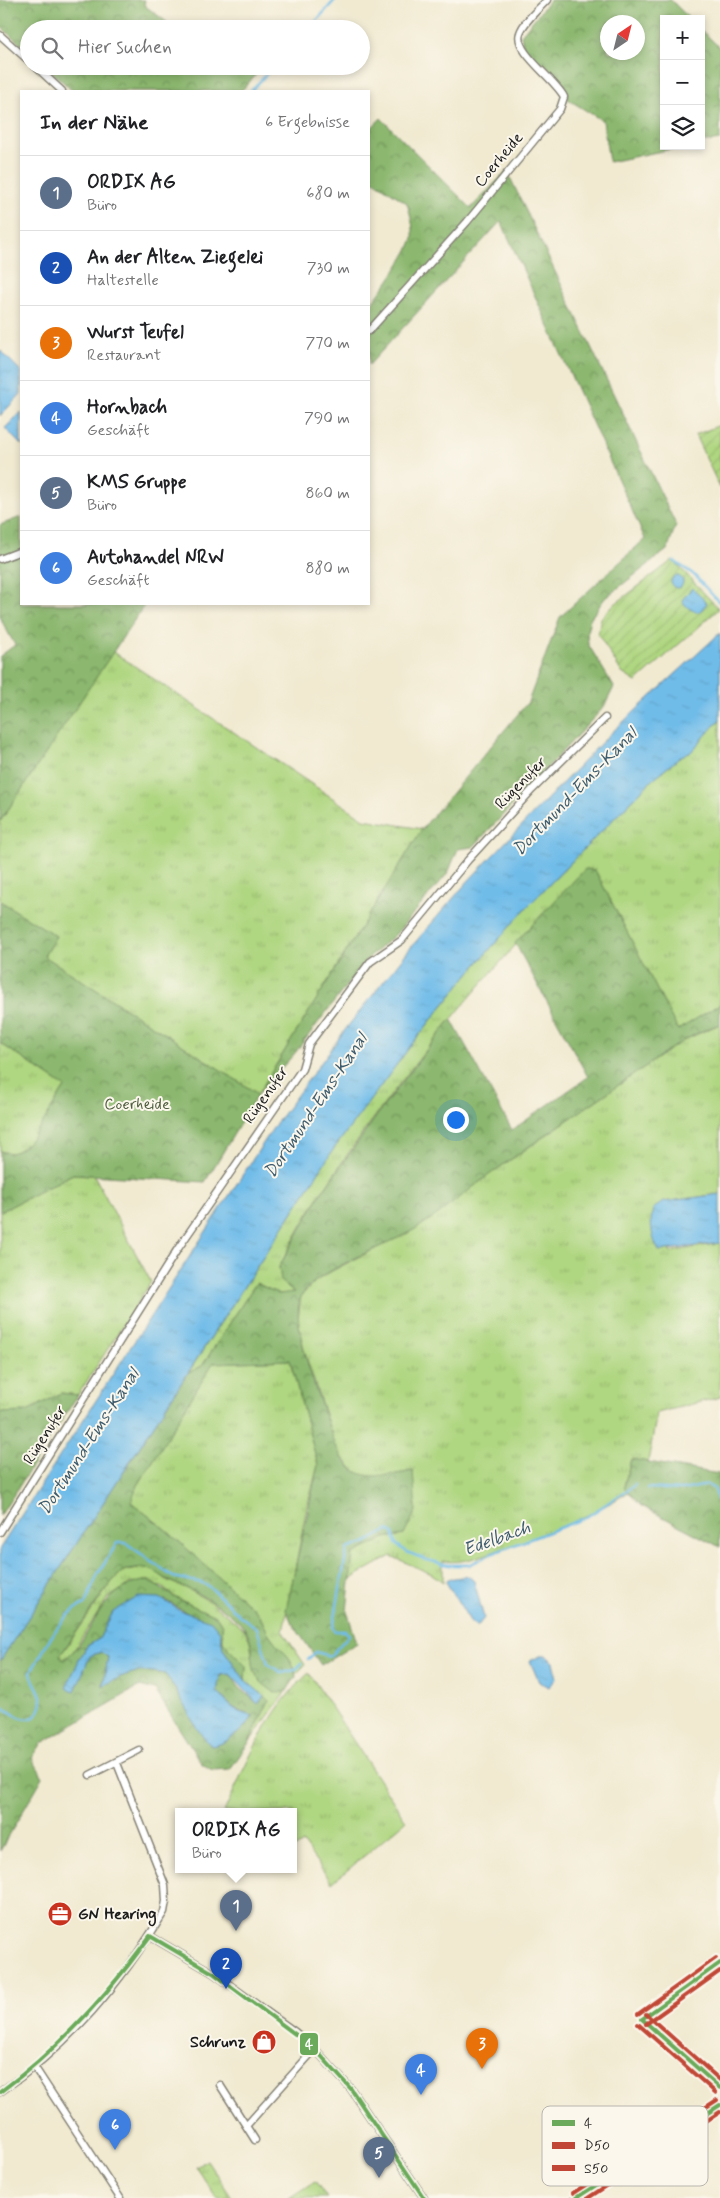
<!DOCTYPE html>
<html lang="de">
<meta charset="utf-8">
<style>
:root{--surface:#fff;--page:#f2f2f2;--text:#202124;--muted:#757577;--line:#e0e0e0;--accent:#0b8043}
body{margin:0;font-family:Mynerve,sans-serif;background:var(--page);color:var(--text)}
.controls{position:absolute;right:15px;top:15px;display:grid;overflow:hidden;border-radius:0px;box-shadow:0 2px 8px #0003}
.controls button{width:45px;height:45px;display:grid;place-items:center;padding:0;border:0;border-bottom:1px solid var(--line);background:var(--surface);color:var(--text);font:25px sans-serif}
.compass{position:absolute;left:600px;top:15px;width:45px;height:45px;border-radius:50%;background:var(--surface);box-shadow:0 2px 8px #0003;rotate:35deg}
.you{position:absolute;left:455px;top:1119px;width:18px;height:18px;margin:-12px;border:4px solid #fff;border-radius:50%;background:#1a73e8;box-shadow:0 0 0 8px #1a73e833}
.badge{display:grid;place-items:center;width:32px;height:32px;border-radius:50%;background:var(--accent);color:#fff;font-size:16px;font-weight:700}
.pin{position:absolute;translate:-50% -41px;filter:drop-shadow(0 1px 2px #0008)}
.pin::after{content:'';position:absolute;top:26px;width:18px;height:15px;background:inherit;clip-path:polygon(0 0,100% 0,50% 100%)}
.popup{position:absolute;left:175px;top:1808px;width:122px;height:65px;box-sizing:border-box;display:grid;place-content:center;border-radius:0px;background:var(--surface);filter:drop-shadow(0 1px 4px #0005);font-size:16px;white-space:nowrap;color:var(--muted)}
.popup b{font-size:19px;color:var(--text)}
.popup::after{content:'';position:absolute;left:50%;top:100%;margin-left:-10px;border:10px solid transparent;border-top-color:var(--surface)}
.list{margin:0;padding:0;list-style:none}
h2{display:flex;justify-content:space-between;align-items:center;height:65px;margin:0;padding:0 20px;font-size:21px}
h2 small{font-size:16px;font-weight:400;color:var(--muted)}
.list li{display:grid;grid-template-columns:32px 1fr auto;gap:15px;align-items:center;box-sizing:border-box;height:75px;padding:0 20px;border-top:1px solid var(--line)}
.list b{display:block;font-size:19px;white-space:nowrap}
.list p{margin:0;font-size:16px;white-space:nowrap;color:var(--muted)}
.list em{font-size:16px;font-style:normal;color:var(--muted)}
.icon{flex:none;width:28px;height:28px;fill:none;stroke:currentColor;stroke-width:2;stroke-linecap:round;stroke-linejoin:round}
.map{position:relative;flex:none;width:720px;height:2198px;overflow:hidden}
.search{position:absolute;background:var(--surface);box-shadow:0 2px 8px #0003;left:20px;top:20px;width:350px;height:55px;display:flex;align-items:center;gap:12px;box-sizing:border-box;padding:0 18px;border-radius:28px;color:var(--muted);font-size:19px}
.panel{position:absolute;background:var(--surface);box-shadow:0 2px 8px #0003;left:20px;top:90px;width:350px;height:515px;border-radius:0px}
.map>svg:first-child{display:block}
.grass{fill:url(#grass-tufts);stroke:#66794e}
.forest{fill:url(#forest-crowns);stroke:#546a45;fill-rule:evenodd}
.garden{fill:url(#garden-furrows);stroke:#66794e}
.water{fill:url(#water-ripples);stroke:#466c82}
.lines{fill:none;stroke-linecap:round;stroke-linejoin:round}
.stream{stroke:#6fbce9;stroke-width:2.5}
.minor-casing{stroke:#868376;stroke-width:9}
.secondary-casing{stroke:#868376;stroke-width:11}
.minor{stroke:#fff;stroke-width:6}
.secondary{stroke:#fbe5cf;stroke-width:9}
.bus-1-casing{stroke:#fbf7ec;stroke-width:8}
.bus-2-casing{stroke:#fbf7ec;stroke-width:8}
.bus-3-casing{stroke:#fbf7ec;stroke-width:8}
.bus-1{stroke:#6aaa5a;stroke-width:4}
.bus-2{stroke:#c14635;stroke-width:4}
.bus-3{stroke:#c14635;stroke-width:4}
.labels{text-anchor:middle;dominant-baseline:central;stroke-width:4;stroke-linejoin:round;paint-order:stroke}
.street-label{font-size:16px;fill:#1c1c1c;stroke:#fbf7ec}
.park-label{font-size:16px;fill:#4f5d3f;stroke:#fbf7ec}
.poi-label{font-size:16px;font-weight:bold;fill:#1c1c1c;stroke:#fbf7ec;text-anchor:start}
.water-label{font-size:18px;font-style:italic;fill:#3d5c6e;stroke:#fbf7ec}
.key{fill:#fbf7ec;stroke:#b8b5ae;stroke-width:1}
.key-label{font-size:14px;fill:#1c1c1c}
.line-badge{stroke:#fbf7ec;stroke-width:2}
.badge-label{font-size:14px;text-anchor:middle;font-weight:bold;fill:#fff}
</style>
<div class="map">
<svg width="720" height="2198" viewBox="0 0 720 2198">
<defs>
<pattern id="grass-tufts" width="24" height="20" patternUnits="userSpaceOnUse" patternTransform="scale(1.25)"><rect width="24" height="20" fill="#afd680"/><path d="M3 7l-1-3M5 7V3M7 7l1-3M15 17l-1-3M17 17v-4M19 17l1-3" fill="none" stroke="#96b76e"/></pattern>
<pattern id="forest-crowns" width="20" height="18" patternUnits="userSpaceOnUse" patternTransform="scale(1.25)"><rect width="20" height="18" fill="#8bb76e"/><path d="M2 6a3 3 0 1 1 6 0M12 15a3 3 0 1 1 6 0" fill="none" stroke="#71945a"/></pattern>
<pattern id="garden-furrows" width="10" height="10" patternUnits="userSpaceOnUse" patternTransform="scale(1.25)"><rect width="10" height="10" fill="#afd680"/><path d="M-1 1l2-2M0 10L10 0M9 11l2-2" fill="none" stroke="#96b76e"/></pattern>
<pattern id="water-ripples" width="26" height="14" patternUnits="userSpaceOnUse" patternTransform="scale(1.25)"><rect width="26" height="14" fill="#6fbce9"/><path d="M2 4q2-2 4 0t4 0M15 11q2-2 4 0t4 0" fill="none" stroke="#60a1c7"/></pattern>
</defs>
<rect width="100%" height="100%" fill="#fbf7ec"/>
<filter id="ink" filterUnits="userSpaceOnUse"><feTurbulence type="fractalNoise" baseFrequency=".02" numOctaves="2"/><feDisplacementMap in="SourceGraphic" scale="10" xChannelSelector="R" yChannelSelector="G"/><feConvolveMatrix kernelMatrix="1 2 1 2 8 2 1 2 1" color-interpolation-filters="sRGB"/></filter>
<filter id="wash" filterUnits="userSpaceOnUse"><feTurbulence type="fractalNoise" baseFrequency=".0096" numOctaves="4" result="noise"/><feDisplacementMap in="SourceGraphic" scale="20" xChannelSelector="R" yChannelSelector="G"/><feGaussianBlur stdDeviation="1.12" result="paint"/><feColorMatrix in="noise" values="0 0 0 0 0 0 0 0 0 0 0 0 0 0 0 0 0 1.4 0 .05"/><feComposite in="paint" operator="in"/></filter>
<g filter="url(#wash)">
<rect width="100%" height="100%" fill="#f1ead1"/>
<path class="grass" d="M 112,651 L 364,819 L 422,829 L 258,1094 L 44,956 L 56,936 L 0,901 L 0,822 Z
M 720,719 L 720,1004 L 678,1031 L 595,870 L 585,870 C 489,971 397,1078 320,1195 C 305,1218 292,1243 279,1267 L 294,1293 L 279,1294 L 256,1283 L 202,1366 L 188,1373 L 333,1150 L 412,1044 L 470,972 L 527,907 L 653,779 L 683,755 L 690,753 Z
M 720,1024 L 720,1194 L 663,1202 L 670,1252 L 720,1243 L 720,1397 L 657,1413 L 648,1462 L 631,1459 L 624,1486 L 630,1491 C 588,1518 546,1535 499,1550 C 481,1556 462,1564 443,1561 L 443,1582 L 432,1574 L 391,1556 L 349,1580 L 353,1554 L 385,1538 L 404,1535 L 413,1471 L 378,1478 L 357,1474 L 337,1451 L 304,1350 L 298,1319 L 301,1296 L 316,1281 L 332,1271 L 422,1225 L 490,1174 L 682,1041 Z
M 0,1043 L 65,1087 C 54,1103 35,1140 19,1150 C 13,1154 7,1153 0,1151 Z
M 73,1174 L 94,1175 L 151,1282 L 78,1395 L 61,1393 L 27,1412 L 0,1413 L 0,1212 Z
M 290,1360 L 318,1465 L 306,1511 L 283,1632 L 305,1665 L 296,1674 C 292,1655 282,1653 272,1639 C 265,1630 263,1620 256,1611 L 166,1530 L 131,1502 L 137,1487 L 212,1363 Z
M 139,1568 L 154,1570 L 168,1581 L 186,1588 L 212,1603 L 245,1630 L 250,1641 L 253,1661 L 275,1693 L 287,1690 L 248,1744 L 268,1701 L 245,1680 L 246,1666 L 228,1648 L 223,1641 L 222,1625 L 217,1617 L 174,1597 L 162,1587 L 131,1583 L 107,1599 L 72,1653 L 63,1661 L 60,1656 L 111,1583 L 123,1571 Z
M 309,1673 L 406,1821 L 332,1883 L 303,1843 L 294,1849 L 294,1812 L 224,1812 C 247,1763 268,1709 309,1673 Z
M 207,2160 L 232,2198 L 217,2198 L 196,2167 Z
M 315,2181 L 327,2198 L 289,2198 Z"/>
<path class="forest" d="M 0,0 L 145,0 L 144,5 L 176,29 L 29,29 L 29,52 L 0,26 Z
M 550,0 L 671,0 L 690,19 L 664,19 L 664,146 L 686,146 L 609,162 L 603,121 L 569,100 L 562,85 L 523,47 L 521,35 ZM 608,22 L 638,22 L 638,52 L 608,52 Z
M 701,30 L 720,48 L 720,140 L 701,143 Z
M 45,66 L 264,66 L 241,91 L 73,91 Z
M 381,118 L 471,208 L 507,171 L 676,525 L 667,550 L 605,598 L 590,619 L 587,632 L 588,644 L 614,687 L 604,707 L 473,847 L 458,849 L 448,873 L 395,935 L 366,960 L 295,1053 L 258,1094 L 205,1182 L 73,1174 L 0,1212 L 0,1151 C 7,1153 12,1154 19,1150 C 35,1140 54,1103 65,1087 L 0,1043 L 0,901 L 56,936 L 44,956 L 258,1094 L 422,829 L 528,702 L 560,617 L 645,539 L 501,221 L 369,365 L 369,306 C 378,297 412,249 413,237 C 414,226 410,214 407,203 L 374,181 L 369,183 L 369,130 Z
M 21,517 L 21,604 L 145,604 L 0,822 L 0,656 L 15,645 L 0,618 L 0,525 Z
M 585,869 L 595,870 L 678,1030 L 720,1004 L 720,1024 C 685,1035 656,1060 626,1080 C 580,1112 534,1142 489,1175 C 467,1191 446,1210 422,1225 C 395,1243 317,1269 302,1295 C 287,1319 321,1403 330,1430 C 348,1482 364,1480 413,1471 L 416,1511 L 404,1535 L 385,1538 L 353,1554 L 347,1611 L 357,1643 L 321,1665 L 292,1623 L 286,1610 L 318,1465 L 290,1360 L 213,1363 L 137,1487 L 131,1502 L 166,1530 L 256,1611 C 263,1620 265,1630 272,1638 C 284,1655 292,1654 296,1677 L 287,1690 L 275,1693 C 270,1689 264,1685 260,1681 C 248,1668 256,1645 246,1630 C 232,1612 197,1591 176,1584 C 163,1579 154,1567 139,1568 C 135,1568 127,1569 124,1571 C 110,1577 73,1639 60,1655 L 63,1660 C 99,1635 93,1589 148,1580 L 174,1597 L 217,1617 L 222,1625 L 223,1641 L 228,1648 L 246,1666 L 245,1680 L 223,1649 L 220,1632 L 165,1600 L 113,1612 L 99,1639 L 87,1646 L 79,1660 L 67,1688 L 75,1691 L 90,1656 L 102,1652 L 108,1657 L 103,1685 C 127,1673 138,1668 165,1674 C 180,1693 196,1734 212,1746 C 227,1744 245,1729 253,1716 C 235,1711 229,1705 217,1691 L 220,1675 L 230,1674 L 239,1687 L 258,1704 L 264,1696 L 269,1701 L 248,1744 L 230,1769 L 212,1770 L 201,1763 L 155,1690 L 140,1686 L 42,1743 L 32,1758 L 43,1777 L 0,1851 L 0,1661 L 188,1373 L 202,1366 L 256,1283 L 279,1294 L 294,1292 L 281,1281 L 279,1267 L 320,1195 L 383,1107 L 451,1019 L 512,1130 L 588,1077 L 515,943 Z
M 61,1393 L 78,1395 L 0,1516 L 0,1413 L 27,1412 Z
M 631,1459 L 719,1474 L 720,1547 L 640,1505 L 624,1487 Z"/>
<path class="garden" d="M 720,425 L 720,488 L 695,435 Z
M 673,560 L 719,609 L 636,682 L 622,673 L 598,634 L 601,618 L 611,607 Z"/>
<path class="water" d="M 0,350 L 21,371 L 21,394 L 0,416 Z
M 21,412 L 21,445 L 5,428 Z
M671 582a6 6 0 1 1 12 0a6 6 0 1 1-12 0Z
M 692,588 L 707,603 L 700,612 C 693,612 685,607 682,600 Z
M 720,633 L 720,719 L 690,753 L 683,755 L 653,779 L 527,907 L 470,972 L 412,1044 L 333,1150 L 0,1661 L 0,1548 L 275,1125 L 348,1026 L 412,946 L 469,880 L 609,735 Z
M 720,1194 L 720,1243 L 659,1251 C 652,1240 649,1222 653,1209 L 663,1202 Z
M 468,1576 L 474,1581 L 484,1618 L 477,1627 L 470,1621 L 446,1582 L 448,1579 Z
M 138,1597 L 160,1598 L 181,1611 L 211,1621 L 220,1632 L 223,1649 L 245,1680 L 264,1696 L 258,1704 L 230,1674 L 220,1675 L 217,1691 C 227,1704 236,1713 253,1716 C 245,1729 227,1744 212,1746 C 195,1734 181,1693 165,1674 C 138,1668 127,1673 103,1686 L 108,1657 L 101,1652 L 90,1656 L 75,1691 L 66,1688 L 79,1660 L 87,1646 L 99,1639 L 113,1612 Z
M 546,1655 L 553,1662 L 557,1678 L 549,1687 L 539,1682 L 530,1661 L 540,1656 Z"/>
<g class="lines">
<path class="stream" d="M 309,29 L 335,0
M 251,91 L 274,66
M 674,561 L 693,574 L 720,603
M 647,1488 L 683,1490 L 707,1485 L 715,1489 L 717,1499 L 720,1504
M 308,1659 L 316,1652 L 330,1656 L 349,1635 L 345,1631 L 335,1631 L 333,1628 L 347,1549 L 365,1543 L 388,1530 L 393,1533 L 396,1544 L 407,1552 L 427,1560 L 448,1565 L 469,1565 L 491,1554 L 585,1518 L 635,1485
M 0,1705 C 10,1712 28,1727 38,1713 C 41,1708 43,1702 41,1697 C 39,1687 31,1681 31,1671 C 46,1649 59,1614 85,1604 L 98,1574 L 117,1543 L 126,1543 L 173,1577 L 202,1583 L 211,1588 L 240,1616 L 257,1628 L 268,1664 L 282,1673 L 295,1670 L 301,1664"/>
</g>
</g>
<g filter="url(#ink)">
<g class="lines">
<defs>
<path id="minor" d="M 0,35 L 29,61
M 35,66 L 62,91
M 369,331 L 467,222 L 560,109 L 564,97 C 556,80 513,51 520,33 C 524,21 538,10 547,0
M 0,559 L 21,551
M 0,1532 L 177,1250 L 302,1069 L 309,1044 L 370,962 L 402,940 L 468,860 L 532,790 L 605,718
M 90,1775 L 139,1750
M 150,1936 L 213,1973 L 295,2032 L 315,2049 L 351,2089 L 424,2198
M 35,2068 L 120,2198
M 220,2085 L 255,2140
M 0,2092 C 70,2044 120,1985 164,1912 L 166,1901 L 165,1885 L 117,1763
M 246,2126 L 315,2049"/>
<path id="secondary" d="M 576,2198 L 720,2105"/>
</defs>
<use href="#minor" class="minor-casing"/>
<use href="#secondary" class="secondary-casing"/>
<use href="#minor" class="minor"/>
<use href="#secondary" class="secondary"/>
<defs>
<path id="bus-1" d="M 150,1936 L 213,1973 L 315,2049 L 351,2089 L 424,2198
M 642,2019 L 720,2088
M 642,2019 L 720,1963
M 0,2092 C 60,2048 107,1996 150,1936
M 576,2198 L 720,2105"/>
<path id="bus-2" d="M 638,2024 L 716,2093
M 646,2024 L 720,1971
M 588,2198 L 720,2112"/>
<path id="bus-3" d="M 638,2014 L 716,1958
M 646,2014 L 720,2080
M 573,2193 L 717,2100"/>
</defs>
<use href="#bus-1" class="bus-1-casing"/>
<use href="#bus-2" class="bus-2-casing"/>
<use href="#bus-3" class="bus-3-casing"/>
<use href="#bus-1" class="bus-1"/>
<use href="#bus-2" class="bus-2"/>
<use href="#bus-3" class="bus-3"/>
</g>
</g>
<defs>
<symbol id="office-disc" viewBox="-11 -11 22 22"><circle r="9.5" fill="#c8321e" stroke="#fbf7ec"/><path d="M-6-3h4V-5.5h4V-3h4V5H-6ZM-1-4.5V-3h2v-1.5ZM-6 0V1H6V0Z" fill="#fff"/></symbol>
<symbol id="shop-disc" viewBox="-11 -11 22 22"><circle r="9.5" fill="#c8321e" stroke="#fbf7ec"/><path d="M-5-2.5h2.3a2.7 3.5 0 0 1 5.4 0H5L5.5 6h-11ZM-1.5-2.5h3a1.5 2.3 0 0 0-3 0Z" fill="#fff"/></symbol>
</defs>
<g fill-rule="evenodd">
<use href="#office-disc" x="46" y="1900" width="28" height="28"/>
<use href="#shop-disc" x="250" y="2028" width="28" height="28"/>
</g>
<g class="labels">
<g class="street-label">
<text transform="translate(499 160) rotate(-50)">Coerheide</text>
<text transform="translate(521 783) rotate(-46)">Rügenufer</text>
<text transform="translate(266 1095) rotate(-55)">Rügenufer</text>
<text transform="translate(45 1435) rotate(-58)">Rügenufer</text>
</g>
<g class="park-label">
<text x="137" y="1104">Coerheide</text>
</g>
<g class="poi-label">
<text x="78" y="1914">GN Hearing</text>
<text x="246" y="2042" text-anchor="end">Schrunz</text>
</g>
<g class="water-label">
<text transform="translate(575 792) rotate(-46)">Dortmund-Ems-Kanal</text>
<text transform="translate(316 1106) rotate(-56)">Dortmund-Ems-Kanal</text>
<text transform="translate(89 1442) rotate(-57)">Dortmund-Ems-Kanal</text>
<text transform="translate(497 1539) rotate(-20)">Edelbach</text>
</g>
</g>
<rect x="542" y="2106" width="166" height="80" rx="8" class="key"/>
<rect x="552" y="2120" width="23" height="6" fill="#6aaa5a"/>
<rect x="552" y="2142" width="23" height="7" fill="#c14635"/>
<rect x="552" y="2165" width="23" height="6" fill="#c14635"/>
<g class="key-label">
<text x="584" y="2128">4</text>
<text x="584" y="2150">D50</text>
<text x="584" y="2173">S50</text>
</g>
<rect class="line-badge" x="299" y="2032" width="20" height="24" rx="5" fill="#6aaa5a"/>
<g class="badge-label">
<text x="309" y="2049">4</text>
</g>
</svg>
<div class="controls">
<button>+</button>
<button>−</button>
<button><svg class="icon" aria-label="layers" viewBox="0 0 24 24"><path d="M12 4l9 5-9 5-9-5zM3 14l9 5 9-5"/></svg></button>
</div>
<svg class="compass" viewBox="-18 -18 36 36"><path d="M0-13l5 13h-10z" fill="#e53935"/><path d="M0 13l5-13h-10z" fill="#757577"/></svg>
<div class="you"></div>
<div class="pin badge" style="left:236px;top:1931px;background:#5c6f8a">1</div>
<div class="popup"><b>ORDIX AG</b>Büro</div>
<div class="pin badge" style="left:226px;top:1989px;background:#1a4fb4">2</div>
<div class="pin badge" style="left:482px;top:2069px;background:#e8710a">3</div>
<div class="pin badge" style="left:421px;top:2095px;background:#3f7fe0">4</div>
<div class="pin badge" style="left:379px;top:2178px;background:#5c6f8a">5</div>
<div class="pin badge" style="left:115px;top:2150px;background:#3f7fe0">6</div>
<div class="search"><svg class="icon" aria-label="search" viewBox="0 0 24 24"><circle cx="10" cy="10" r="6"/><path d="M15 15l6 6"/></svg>Hier suchen</div>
<section class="panel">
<h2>In der Nähe<small>6 Ergebnisse</small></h2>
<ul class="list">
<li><span class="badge" style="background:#5c6f8a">1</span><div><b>ORDIX AG</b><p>Büro</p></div><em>680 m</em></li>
<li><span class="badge" style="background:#1a4fb4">2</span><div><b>An der Alten Ziegelei</b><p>Haltestelle</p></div><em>730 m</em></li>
<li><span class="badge" style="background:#e8710a">3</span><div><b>Wurst Teufel</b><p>Restaurant</p></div><em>770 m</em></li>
<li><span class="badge" style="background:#3f7fe0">4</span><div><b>Hornbach</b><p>Geschäft</p></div><em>790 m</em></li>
<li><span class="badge" style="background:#5c6f8a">5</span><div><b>KMS Gruppe</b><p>Büro</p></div><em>860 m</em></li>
<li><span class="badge" style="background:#3f7fe0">6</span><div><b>Autohandel NRW</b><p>Geschäft</p></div><em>880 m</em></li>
</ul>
</section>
</div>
